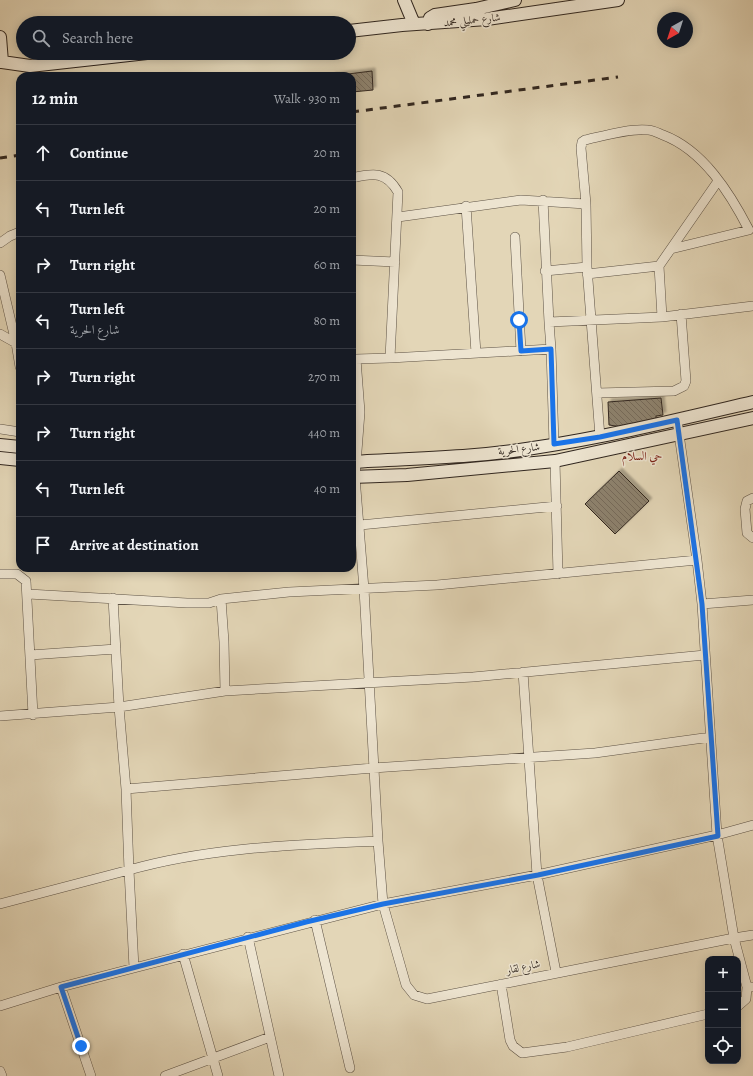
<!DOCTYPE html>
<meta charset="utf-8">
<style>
:root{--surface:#171b24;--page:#20242c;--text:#f1f3f6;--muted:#9ea1a6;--line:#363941}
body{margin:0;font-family:Alegreya,Amiri,serif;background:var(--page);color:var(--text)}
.controls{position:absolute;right:12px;bottom:12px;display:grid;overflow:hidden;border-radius:8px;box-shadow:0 2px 10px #0003}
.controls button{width:36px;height:36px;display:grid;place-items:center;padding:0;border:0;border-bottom:1px solid var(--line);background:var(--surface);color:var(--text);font:20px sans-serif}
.compass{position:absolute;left:657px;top:12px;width:36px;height:36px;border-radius:50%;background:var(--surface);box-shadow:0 2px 10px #0003;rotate:219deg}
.stop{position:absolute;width:12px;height:12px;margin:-9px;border:3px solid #1a73e8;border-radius:50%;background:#fff}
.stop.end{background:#1a73e8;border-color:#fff;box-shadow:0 1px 4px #0008}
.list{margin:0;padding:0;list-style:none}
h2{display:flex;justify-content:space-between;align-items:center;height:52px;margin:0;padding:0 16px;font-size:17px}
h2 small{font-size:13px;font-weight:400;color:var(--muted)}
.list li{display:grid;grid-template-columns:26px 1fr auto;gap:12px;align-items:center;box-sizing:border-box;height:56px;padding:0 16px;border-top:1px solid var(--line)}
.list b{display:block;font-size:15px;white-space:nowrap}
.list p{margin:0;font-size:13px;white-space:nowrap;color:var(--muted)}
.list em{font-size:13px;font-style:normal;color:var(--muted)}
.icon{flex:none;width:22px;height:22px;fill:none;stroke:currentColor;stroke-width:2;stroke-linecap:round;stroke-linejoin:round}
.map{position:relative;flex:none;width:753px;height:1076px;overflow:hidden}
.search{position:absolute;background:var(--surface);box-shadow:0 2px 10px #0003;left:16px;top:16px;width:340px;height:44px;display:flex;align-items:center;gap:10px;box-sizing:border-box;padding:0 14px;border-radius:22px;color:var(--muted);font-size:15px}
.panel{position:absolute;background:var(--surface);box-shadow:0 2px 10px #0003;left:16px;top:72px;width:340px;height:500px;border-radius:12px}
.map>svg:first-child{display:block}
.building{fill:url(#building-back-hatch);stroke:#30261f;filter:url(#shadow)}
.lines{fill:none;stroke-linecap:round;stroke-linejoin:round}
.street-casing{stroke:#5d5245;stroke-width:10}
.secondary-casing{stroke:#30261f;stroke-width:14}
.street{stroke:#ede4d0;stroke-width:9}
.secondary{stroke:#ede4d0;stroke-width:12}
.rail{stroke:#30261f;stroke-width:3;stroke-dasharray:7 7;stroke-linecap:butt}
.route{stroke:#1a73e8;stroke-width:5}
.labels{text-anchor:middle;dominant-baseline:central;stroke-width:3;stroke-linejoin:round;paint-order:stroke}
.street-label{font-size:11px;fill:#30261f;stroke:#ede4d0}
.neighbourhood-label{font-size:12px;fill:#7a1f14;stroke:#ede4d0}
</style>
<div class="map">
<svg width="753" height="1076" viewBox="0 0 753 1076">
<defs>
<pattern id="building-back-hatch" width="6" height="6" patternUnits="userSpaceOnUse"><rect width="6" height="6" fill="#8d826e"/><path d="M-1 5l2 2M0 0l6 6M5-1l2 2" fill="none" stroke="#746a5a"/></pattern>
<filter id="shadow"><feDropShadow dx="3" dy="-3" stdDeviation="1" flood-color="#0004"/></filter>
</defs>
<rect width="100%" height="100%" fill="#e3d6b7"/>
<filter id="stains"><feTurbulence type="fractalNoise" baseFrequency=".005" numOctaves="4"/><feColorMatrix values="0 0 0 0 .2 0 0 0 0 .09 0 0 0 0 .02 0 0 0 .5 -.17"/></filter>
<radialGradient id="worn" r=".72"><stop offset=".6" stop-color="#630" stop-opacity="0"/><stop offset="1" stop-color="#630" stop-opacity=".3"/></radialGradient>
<path class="building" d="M 372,71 L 373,90 L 352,92 L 352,76 L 332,76 Z
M 661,398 L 663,415 L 656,416 L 656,421 L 624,425 L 622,427 L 609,425 L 608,402 Z
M 619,471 L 649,501 L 615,534 L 585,504 Z"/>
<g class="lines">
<defs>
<path id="street" d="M 352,178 C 373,173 386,171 398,192 L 390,358 L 356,359
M 543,200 L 549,322
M 586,204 L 581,148 L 582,142 L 585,140 C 603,136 630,128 648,130 C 653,130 658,133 663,135 C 703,150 730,193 749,230 L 671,249
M 466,206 L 476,353
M 398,217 L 521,200 L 586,204 L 587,267 L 600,437
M 515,237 L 521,351
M 0,243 L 10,236 L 20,232
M 352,260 L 395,262
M 659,266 L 718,181
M 545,271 L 587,267
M 587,274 L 659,266 L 662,317
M 0,275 L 16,343
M 0,334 L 16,343 L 20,367
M 551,349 L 549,322 L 662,317 L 753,306
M 390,358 L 551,349 L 554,444
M 352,359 L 356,359 L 360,412 L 355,477 L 364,589 L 378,841 L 383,904 L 406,985 L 414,995 L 427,999 L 734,938 L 747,987 L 753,987
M 597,393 L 674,391 L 684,386 L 686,381 L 681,314
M 0,429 L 20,432
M 555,461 L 558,574
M 753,498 L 747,501 L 745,509 L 747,533 L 753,538
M 360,525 L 557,506
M 0,574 L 17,574 L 26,581 L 33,715
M 28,594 L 187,603 L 209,603 L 221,599 L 289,592 L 437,585 L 697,560
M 113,598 L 119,707 L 126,789 L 129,870 C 210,847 294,845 378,841
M 221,599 L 224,642 L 225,691
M 702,604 L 753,600
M 30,655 L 116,649
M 523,672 L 537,875 L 556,972
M 0,716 L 119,707 L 225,691 L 473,677 L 705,655
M 126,789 L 373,768 L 595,753 L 711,737
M 753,825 L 717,835 L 734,938 L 753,935
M 0,904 L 129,870 L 134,968 L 61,987
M 315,920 L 350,1068
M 248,937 L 279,1076
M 183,954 L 218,1076
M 134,968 L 383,904 L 537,875 L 717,835 L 702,604 L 697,560 L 677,420
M 501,984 L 510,1040 L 513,1046 L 522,1053 L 567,1047 L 708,1014
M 0,1006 L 61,987 L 91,1076
M 738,1006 L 746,999 L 747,987
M 0,1071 L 2,1076
M 165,1076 L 270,1037"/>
<path id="secondary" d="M 404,0 L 414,24
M 428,24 L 430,18 L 435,15 L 476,9 L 515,0
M 349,31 L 402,25 L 487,19 L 618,0
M 0,37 L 2,62 L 0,62
M 2,62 L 30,66 L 147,53
M 0,445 L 20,447
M 0,458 L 20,460
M 352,462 C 412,458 474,458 533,448 C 607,437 680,419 753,402
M 352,477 L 407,475 L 555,461 L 753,418"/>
</defs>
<use href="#street" class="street-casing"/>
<use href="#secondary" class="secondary-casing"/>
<use href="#street" class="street"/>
<use href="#secondary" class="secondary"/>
<path class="rail" d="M 352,112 L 618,77
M 0,158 L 20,155"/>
</g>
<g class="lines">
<path class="route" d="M 81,1046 L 61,987 L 306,922 L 383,904 L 538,875 L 718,836 L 702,604 L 677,420 L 600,437 L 554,444 L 551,349 L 521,351 L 519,320"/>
</g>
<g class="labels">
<g class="street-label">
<text transform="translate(472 20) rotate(-6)">شارع حمليلي محمد</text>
<text transform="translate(519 449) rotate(-7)">شارع الحرية</text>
<text transform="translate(523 967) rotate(-12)">شارع لقار</text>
</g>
<g class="neighbourhood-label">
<text x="642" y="456">حي السلام</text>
</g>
</g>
<rect width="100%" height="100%" filter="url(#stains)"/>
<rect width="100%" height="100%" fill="url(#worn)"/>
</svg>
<div class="controls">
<button>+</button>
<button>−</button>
<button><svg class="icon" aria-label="locate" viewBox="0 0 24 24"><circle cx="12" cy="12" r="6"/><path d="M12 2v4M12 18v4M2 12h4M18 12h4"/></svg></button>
</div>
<svg class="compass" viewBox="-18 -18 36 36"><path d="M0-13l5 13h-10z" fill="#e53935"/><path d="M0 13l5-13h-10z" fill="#9ea1a6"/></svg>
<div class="stop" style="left:519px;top:320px"></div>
<div class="stop end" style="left:81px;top:1046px"></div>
<div class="search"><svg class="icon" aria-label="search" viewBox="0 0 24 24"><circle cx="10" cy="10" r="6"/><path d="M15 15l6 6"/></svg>Search here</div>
<section class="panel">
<h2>12 min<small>Walk · 930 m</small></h2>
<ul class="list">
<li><svg class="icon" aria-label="ahead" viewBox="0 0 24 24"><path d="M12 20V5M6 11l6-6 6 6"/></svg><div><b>Continue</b></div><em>20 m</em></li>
<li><svg class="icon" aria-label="left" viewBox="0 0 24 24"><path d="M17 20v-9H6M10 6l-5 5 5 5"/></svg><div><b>Turn left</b></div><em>20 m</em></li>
<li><svg class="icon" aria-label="right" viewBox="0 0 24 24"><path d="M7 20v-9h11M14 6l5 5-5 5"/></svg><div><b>Turn right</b></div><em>60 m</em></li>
<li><svg class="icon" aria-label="left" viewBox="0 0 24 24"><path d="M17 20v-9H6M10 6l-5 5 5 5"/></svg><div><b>Turn left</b><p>شارع الحرية</p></div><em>80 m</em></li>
<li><svg class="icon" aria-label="right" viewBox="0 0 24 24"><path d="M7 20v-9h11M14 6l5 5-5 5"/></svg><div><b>Turn right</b></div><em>270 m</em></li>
<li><svg class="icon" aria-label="right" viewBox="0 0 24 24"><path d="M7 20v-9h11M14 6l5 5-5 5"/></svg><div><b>Turn right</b></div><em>440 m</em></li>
<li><svg class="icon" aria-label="left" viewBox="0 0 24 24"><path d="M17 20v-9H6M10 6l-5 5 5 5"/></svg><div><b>Turn left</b></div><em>40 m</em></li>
<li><svg class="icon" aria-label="arrive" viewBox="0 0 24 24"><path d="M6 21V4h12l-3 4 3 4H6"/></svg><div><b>Arrive at destination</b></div></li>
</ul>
</section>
</div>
